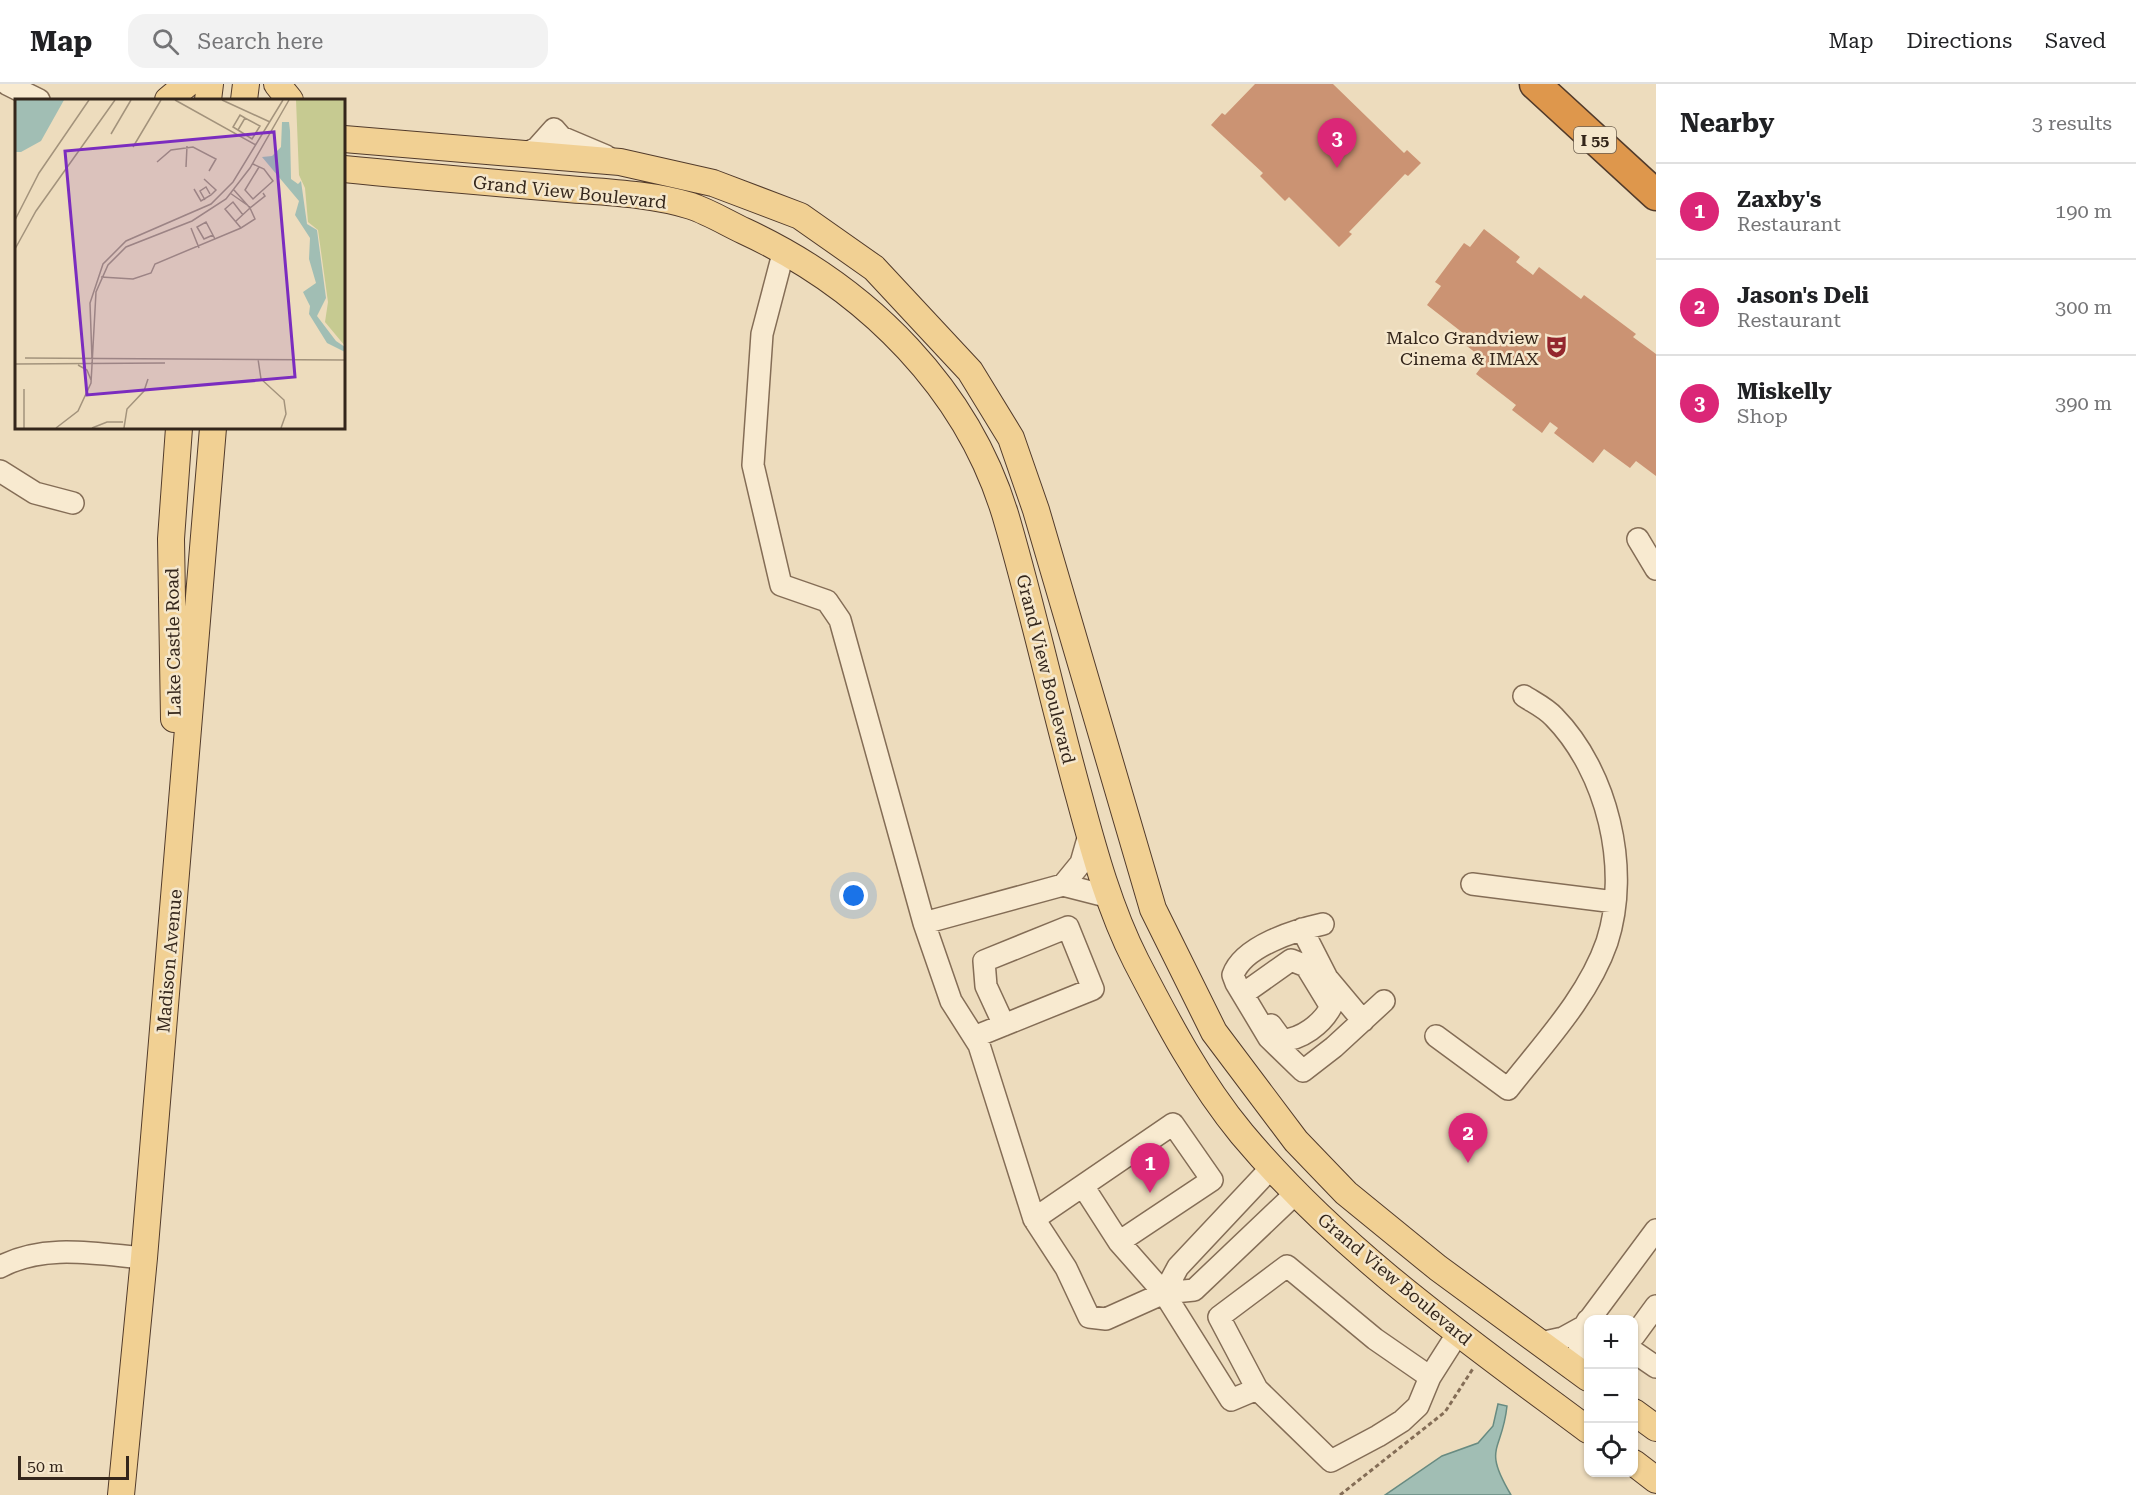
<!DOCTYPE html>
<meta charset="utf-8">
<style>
:root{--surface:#fff;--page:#f2f2f2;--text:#202124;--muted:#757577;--line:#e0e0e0;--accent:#db2777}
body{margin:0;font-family:"Roboto Serif",serif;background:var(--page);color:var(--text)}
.controls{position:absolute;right:18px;bottom:18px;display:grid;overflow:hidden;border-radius:12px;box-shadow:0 2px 4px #0004}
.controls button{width:54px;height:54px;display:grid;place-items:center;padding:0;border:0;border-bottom:2px solid var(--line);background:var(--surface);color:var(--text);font:30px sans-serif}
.scale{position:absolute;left:18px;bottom:15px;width:111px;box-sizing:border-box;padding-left:6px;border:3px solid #34261b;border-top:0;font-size:16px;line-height:21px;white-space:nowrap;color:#34261b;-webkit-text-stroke:4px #f5e7cc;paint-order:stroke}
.you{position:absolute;left:854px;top:812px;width:21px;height:21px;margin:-15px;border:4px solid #fff;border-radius:50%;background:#1a73e8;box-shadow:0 0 0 9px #1a73e833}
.badge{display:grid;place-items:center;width:39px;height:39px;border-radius:50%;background:var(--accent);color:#fff;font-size:20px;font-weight:700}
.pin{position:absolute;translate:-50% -50px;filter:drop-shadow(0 2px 3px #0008)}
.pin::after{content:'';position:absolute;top:32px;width:21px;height:18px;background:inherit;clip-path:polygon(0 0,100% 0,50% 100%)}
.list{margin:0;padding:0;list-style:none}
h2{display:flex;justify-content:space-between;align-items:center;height:78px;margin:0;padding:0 24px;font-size:26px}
h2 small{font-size:20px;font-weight:400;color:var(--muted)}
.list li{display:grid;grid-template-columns:39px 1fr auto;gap:18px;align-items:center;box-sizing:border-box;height:96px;padding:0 24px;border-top:2px solid var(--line)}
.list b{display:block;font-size:22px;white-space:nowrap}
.list p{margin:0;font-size:20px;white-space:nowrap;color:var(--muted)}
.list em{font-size:20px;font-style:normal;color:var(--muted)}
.icon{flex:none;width:33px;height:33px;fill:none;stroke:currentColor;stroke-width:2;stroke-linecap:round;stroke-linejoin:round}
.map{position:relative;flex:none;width:1656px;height:1411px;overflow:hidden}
header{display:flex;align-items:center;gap:36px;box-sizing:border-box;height:84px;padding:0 30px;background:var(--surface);border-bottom:2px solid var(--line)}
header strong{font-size:28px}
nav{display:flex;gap:33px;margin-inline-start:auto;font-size:21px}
.search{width:420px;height:54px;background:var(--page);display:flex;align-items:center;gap:15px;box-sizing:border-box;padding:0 21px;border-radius:18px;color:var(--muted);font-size:22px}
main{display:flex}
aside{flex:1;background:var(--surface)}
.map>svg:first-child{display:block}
.water{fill:#a1beb4;stroke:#688b81;stroke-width:1.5}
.building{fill:#cb9373}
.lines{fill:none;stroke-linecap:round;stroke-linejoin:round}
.minor-casing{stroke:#846d56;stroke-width:24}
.major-casing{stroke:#523b2b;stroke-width:28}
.highway-casing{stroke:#523b2b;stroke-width:33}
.path{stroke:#846d56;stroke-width:3;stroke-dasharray:4.5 3;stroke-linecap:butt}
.minor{stroke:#f8ead0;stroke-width:21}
.major{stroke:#f1d093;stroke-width:26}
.highway{stroke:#de974c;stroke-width:30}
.labels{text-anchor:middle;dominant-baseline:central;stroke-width:5;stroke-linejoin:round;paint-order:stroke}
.shield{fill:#f5e7cc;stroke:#6e6050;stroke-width:1.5}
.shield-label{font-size:16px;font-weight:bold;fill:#34261b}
.street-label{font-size:18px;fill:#34261b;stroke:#f5e7cc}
.poi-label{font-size:18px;fill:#34261b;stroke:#f5e7cc;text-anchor:end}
.inset-road{fill:none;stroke:#a3937c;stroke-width:1.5}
.view{fill:#7b2cbf;fill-opacity:0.15;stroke:#7b2cbf;stroke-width:3}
.inset-edge{fill:none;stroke:#34261b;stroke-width:3}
</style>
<header>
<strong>Map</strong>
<div class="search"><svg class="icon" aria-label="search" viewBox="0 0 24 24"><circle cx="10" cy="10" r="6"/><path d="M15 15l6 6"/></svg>Search here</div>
<nav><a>Map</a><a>Directions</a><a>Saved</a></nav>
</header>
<main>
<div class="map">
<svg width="1656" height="1411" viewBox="0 0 1656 1411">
<rect width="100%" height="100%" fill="#eddcbd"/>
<path class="water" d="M 1498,1320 L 1507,1322 C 1502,1369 1482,1362 1511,1411 L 1385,1411 L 1442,1372 L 1478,1359 L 1493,1342 Z"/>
<path class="building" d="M 1255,0 L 1333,0 L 1404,69 L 1407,66 L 1421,79 L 1408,92 L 1405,90 L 1349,148 L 1352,150 L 1339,163 L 1289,113 L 1285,117 L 1260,92 L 1263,89 L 1211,41 L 1222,29 L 1225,31 Z
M 1484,145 L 1520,173 L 1516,178 L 1533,191 L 1539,183 L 1581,215 L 1584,211 L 1636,250 L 1633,253 L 1656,270 L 1656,392 L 1636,377 L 1630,384 L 1604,365 L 1593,379 L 1554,349 L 1558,344 L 1550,338 L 1542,349 L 1512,326 L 1516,321 L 1476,290 L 1486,277 L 1458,255 L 1463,249 L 1427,221 L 1441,202 L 1435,198 L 1464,159 L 1470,163 Z"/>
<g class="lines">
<defs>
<path id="minor" d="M 7,0 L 39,16
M 525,70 L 537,64 L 554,45 L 561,53 L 606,72
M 784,166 L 762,250 L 753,381 L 781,501 L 827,517 L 840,536 L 924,839 L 951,917 L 979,961 L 1034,1135
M 0,387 L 35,409 L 73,419
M 1638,455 L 1656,485
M 1089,751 L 1081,779 L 1063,801 L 1110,813
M 1472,800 L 1615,818
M 924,839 L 1063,801
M 1323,840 C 1296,846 1243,862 1233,891 L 1236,899 L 1269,954 L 1303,987 L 1334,963 L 1384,917
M 1302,845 L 1327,894 L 1363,937
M 1243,910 L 1291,876 L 1306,882 L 1331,923 C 1322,940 1301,956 1282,956 L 1271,941
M 1436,952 L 1508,1005 C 1544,959 1588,913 1607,858 C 1631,784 1607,687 1554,633 C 1546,624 1533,618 1524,612
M 974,953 L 1093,905 L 1068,843 L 984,877 L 986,902 L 1004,941
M 1083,1102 L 1119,1158 L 1164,1209
M 1119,1158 L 1212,1096 L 1173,1040 L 1034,1135 L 1066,1184 L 1089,1233 L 1106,1235 L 1164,1209 L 1231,1316 L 1257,1305
M 0,1183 C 44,1159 97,1170 144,1174
M 1164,1209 L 1194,1206 L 1296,1109
M 1164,1209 L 1178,1183 L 1272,1083
M 1589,1236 L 1656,1146
M 1634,1252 L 1656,1222
M 1540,1259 L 1563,1254 L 1583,1243
M 1634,1268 L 1656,1283
M 1581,1289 C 1579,1270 1577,1252 1588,1236
M 1430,1293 L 1375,1255 L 1287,1182 L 1219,1233 L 1257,1305 L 1331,1377 L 1378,1352 L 1402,1337 L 1418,1322 L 1430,1293 L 1458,1249"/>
<path id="major" d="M 277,0 L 290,16
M 168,16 L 187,0
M 208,16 L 210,0
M 244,16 L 246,0
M 344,55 L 620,78 L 713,99 L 800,132 L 874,184 L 970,287 L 1011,354 L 1036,426 L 1153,825 L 1214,948 L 1296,1057 L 1346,1109 L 1438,1184 L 1588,1294
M 344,85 C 414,92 485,98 556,104 C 599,108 650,109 691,122 C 709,128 727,139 744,147 C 867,204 971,307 1008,440 C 1034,530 1054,622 1079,712 C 1094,768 1110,826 1136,877 C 1167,937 1199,998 1242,1050 C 1341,1168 1466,1255 1588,1346
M 174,635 L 171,455 L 179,344
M 1634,1328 L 1656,1344
M 1634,1379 L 1656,1396
M 121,1411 L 144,1174 L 213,344"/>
<path id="highway" d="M 1535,0 L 1656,111"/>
</defs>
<use href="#minor" class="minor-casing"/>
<use href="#major" class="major-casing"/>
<use href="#highway" class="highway-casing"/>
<path class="path" d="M 1340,1411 L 1445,1328 L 1474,1283"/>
<use href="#minor" class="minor"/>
<use href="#major" class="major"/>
<use href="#highway" class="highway"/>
</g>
<defs>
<symbol id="theatre-bare" viewBox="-9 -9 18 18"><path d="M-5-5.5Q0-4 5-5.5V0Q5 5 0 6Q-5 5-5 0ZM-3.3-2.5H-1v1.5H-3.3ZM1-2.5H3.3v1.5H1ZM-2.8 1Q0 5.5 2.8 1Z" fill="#93272d" stroke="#f5e7cc" stroke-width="2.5" paint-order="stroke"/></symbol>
</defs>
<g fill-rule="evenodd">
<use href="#theatre-bare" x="1540" y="246" width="33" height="33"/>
</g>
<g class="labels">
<rect class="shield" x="1574" y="43" width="42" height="26" rx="4.5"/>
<g class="shield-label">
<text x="1595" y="56">I 55</text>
</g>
<g class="street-label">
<text transform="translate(570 108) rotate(6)">Grand View Boulevard</text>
<text transform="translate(173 558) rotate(-91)">Lake Castle Road</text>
<text transform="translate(1046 585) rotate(76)">Grand View Boulevard</text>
<text transform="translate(169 877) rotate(-85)">Madison Avenue</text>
<text transform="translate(1395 1195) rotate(40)">Grand View Boulevard</text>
</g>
<g class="poi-label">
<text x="1539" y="253">Malco Grandview<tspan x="1539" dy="21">Cinema &amp; IMAX</tspan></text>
</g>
</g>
<g transform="translate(15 15)">
<rect width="330" height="330" fill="#eddcbd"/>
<path d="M 281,1 L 330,1 L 330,247 L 310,223 L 313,203 L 303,131 L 293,123 L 290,89 L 284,76 Z" fill="#c6ca91"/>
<path d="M 0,1 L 49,1 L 26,42 L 6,53 L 0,53 ZM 267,23 L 274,23 L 275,32 L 276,80 L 283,85 L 286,82 L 292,125 L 302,131 L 311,199 L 302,217 L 321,242 L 330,248 L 330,253 L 312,244 L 294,215 L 295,207 L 288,193 L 301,184 L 294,160 L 295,139 L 280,116 L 284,102 L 247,58 L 257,57 L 266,48 Z" fill="#a1beb4"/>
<path class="inset-road" d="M 160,1 L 241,46M 207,1 L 255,23M 223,31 L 230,19 L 245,27 L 237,40 L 223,31 L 218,28 L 225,16 L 230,19M 96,35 L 116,1M 118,48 L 146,1M 142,63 L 156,51 L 178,48 L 201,60 L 194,72M 238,65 L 249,70 L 258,82 L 238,100 L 230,91 L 244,68M 171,68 L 172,47M 179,90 L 186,102 L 196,96 L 201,91 L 189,80M 219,91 L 235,109M 215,94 L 235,108M 190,101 L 185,92 L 191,88 L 195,95M 228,116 L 218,103 L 210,110 L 226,129 L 240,120 L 235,109 L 250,97 L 248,94M 0,121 L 24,74 L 74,1M 221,122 L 235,109M 176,129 L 184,149M 198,136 L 189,140 L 182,128 L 191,123 L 200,140M 0,150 L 21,112 L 100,1M 86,178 L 118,180 L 136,174 L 140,165 L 226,129M 10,259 L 330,261M 77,260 L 75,204 L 88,165 L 111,142 L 196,105 L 218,83 L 268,1M 243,260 L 246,280 L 269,301 L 271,315 L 266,329M 0,265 L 150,264M 63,266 L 72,271 L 76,281M 77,266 L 81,193 L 93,166 L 111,148 L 177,122 L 211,100 L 235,69 L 274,1M 9,290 L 9,329M 41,329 L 63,312 L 76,284 L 77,266M 77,329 L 92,323 L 108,323M 109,329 L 112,310 L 129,292 L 133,280"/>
<path class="view" d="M 259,33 L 280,278 L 72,296 L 50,52 Z"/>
<rect width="330" height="330" class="inset-edge"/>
</g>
</svg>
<div class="controls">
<button>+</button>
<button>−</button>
<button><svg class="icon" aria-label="locate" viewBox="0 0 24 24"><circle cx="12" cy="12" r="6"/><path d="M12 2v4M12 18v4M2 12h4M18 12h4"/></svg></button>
</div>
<div class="scale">50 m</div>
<div class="you"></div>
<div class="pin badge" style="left:1150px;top:1109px">1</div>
<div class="pin badge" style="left:1468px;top:1079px">2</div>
<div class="pin badge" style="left:1337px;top:84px">3</div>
</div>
<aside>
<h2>Nearby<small>3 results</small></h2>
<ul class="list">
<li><span class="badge">1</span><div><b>Zaxby's</b><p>Restaurant</p></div><em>190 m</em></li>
<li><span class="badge">2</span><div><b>Jason's Deli</b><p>Restaurant</p></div><em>300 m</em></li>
<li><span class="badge">3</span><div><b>Miskelly</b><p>Shop</p></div><em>390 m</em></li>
</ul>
</aside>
</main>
